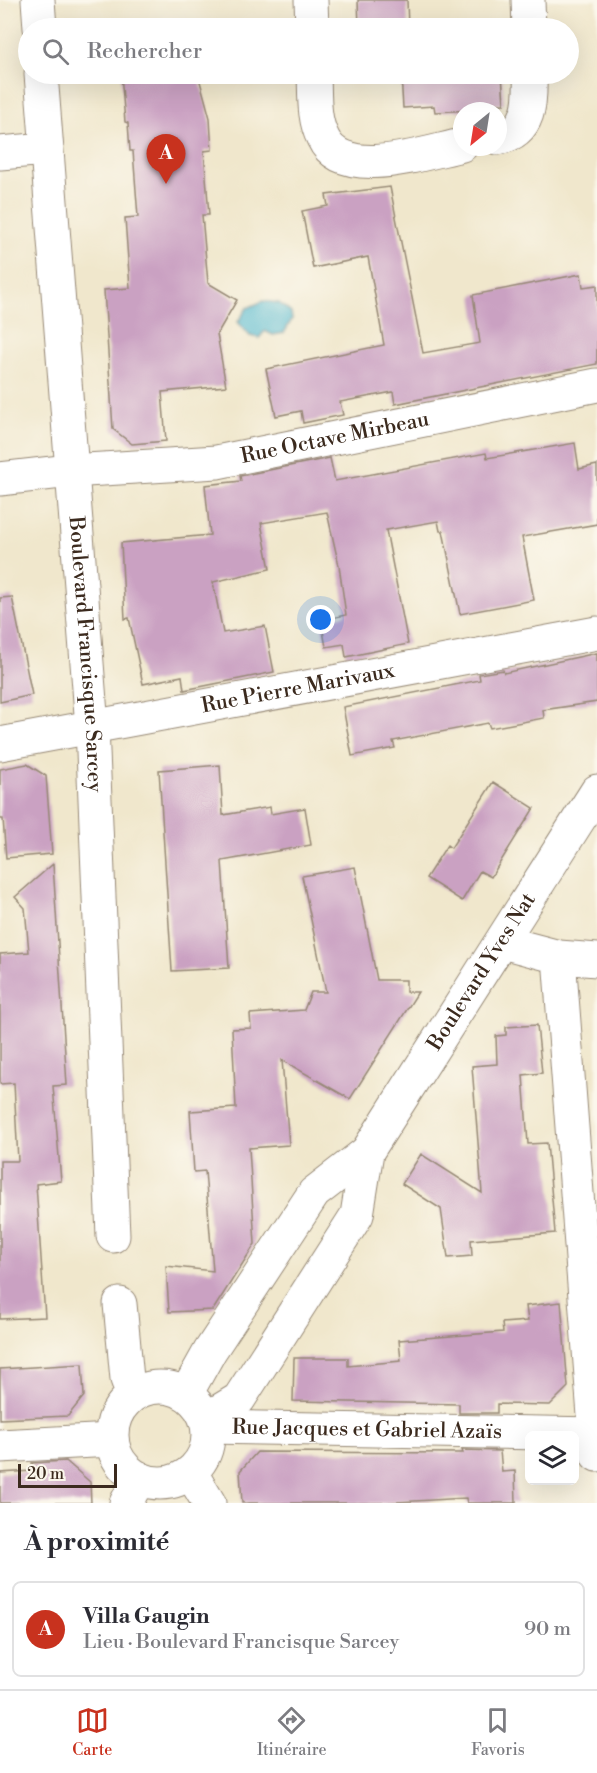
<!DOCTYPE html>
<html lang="fr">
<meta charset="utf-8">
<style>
:root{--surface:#fff;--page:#f7f7f7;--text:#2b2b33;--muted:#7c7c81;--line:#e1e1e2;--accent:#c8321e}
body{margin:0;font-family:"Libre Bodoni",serif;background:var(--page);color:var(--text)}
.controls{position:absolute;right:18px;bottom:18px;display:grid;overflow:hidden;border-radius:9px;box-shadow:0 6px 24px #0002}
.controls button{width:54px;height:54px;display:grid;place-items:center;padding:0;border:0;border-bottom:2px solid var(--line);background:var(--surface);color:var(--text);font:30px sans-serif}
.compass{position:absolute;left:453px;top:102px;width:54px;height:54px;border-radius:50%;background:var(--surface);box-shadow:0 6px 24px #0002;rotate:210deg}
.scale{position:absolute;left:18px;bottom:15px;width:99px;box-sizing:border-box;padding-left:6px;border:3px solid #3b2a1e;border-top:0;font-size:16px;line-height:21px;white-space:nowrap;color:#3b2a1e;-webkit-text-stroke:4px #fbf7ec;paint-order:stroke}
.you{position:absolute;left:321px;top:620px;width:21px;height:21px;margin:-15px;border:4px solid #fff;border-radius:50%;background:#1a73e8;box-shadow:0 0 0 9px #1a73e833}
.badge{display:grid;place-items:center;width:39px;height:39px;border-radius:50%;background:var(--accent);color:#fff;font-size:20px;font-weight:700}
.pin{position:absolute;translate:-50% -50px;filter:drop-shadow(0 2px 3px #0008)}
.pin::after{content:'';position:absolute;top:32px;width:21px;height:18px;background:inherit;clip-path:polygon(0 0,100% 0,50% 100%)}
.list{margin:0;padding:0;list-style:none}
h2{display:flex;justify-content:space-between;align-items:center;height:78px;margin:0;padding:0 24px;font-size:26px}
h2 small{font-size:20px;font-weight:400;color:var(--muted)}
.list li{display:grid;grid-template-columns:39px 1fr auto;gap:18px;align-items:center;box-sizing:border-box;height:96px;margin:0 12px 12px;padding:0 12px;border:2px solid var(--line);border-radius:9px}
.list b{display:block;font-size:22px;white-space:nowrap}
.list p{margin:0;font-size:20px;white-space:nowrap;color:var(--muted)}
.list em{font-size:20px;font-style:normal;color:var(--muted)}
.icon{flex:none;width:33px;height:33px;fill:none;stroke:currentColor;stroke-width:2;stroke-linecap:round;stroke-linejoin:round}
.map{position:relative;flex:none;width:597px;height:1503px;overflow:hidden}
.search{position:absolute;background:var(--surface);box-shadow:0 6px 24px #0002;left:18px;right:18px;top:18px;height:66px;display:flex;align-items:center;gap:15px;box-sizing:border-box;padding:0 21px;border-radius:33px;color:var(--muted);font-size:22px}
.sheet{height:186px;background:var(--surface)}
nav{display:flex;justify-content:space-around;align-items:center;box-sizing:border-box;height:84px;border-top:2px solid var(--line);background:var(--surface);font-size:16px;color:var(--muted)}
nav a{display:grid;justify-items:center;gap:3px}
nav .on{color:var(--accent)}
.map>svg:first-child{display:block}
.water{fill:#4fb7cd;stroke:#457076;stroke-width:1.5}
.building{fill:#caa1c2}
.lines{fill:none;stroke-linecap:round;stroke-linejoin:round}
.minor-casing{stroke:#968875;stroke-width:35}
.minor{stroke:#fff;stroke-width:33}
.labels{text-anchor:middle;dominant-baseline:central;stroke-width:4.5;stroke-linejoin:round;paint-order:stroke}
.street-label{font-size:21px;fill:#3b2a1e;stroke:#fbf7ec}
</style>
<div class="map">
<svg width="597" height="1503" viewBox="0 0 597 1503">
<rect width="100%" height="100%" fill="#fbf7ec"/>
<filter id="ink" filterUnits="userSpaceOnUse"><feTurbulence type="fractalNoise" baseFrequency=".0167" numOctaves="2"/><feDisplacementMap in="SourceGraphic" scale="12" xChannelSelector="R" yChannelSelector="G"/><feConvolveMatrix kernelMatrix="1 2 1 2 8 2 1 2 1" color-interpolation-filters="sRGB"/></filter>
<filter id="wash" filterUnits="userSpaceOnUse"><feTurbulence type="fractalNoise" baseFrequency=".008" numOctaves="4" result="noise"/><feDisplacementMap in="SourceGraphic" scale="24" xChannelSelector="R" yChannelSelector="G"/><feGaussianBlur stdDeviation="1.35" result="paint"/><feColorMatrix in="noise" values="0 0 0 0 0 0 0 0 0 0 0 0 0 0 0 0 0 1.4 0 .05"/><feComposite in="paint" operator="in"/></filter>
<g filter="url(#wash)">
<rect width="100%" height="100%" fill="#f0e7cc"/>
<path class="water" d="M 263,301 L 279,303 L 291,313 L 292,319 L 284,333 L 273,335 L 265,331 L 259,338 L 250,336 L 238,322 L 247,308 Z"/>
<g id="blocks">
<path class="building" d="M 358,0 L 407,0 L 408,28 L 359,28 Z
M 121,74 L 198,74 L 210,118 L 211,136 L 212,150 L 204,151 L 209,215 L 202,215 L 208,283 L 237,300 L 217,334 L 226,386 L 162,392 L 166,441 L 132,444 L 113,429 L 104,290 L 130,288 L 125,218 L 138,217 L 133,151 L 130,151 L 128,123 L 125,122 Z
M 401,74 L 502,74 L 504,104 L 474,105 L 474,110 L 435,112 L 434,106 L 403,108 Z
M 390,187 L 423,353 L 480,343 L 473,295 L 581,274 L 583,287 L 597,285 L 597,364 L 395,404 L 393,392 L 340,402 L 343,415 L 303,423 L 301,411 L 276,416 L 266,369 L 384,345 L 368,257 L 313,268 L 302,211 L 328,206 L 326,195 Z
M 575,443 L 579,469 L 597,465 L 597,524 L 522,537 L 534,600 L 460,614 L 443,531 L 440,531 L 438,521 L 386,530 L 408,644 L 346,657 L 344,644 L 326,647 L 321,620 L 346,615 L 339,566 L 327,512 L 261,523 L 270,569 L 213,582 L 223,633 L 265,626 L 274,672 L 184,690 L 182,676 L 143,684 L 129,618 L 125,619 L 121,543 L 210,535 L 205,485 L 241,481 L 240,476 L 330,458 L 335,481 L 486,453 L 487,458 Z
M 12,597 L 32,695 L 0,702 L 0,598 Z
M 597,653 L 597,702 L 543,710 L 544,718 L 490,728 L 488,723 L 393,741 L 395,748 L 352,756 L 343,707 L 480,680 L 479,674 L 503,670 L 504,673 Z
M 27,764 L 46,776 L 52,854 L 6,858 L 3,819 L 0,819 L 0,769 Z
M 220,765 L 223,815 L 270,807 L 271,814 L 305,808 L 311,845 L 222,861 L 229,968 L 172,971 L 159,770 Z
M 493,782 L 534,808 L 491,877 L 480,871 L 462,901 L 426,878 L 447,845 L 451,848 Z
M 53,864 L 67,1085 L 53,1086 L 61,1181 L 36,1184 L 45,1317 L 0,1319 L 0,1161 L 18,1161 L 14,1083 L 0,1084 L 0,954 L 29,952 L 25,908 L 15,897 Z
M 355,867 L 377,980 L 406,980 L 406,992 L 418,992 L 350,1099 L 282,1060 L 289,1145 L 249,1148 L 255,1244 L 213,1310 L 169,1312 L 166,1266 L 213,1271 L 205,1171 L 194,1172 L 190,1111 L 236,1108 L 232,1029 L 251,1028 L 250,1014 L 304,1010 L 311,992 L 326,992 L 302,876 Z
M 537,1025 L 542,1073 L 523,1075 L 528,1144 L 547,1143 L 555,1233 L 471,1240 L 472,1256 L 448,1258 L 441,1209 L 402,1184 L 421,1154 L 482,1193 L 472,1066 L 497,1064 L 496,1036 L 506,1035 L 506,1027 Z
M 561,1302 L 568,1387 L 550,1405 L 497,1404 L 497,1413 L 459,1413 L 459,1404 L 293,1401 L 294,1358 L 348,1358 L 348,1366 L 401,1361 L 399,1340 L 503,1332 L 502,1323 L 528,1321 L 526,1306 Z
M 82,1364 L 84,1396 L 68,1416 L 0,1419 L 0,1369 Z
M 462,1450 L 500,1451 L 502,1472 L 515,1471 L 516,1503 L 467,1503 L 466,1498 L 380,1503 L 242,1503 L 240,1471 L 257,1452 L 463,1453 Z
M 66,1461 L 90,1482 L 91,1503 L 0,1503 L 0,1473 L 32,1471 L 32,1463 Z"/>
</g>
</g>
<g filter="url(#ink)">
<use href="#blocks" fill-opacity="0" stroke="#968875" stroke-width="1.5"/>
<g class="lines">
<defs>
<g id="minor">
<path d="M 38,0 L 40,28"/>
<path d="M 311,0 L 312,28"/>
<path d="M 528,0 L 529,28"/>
<path id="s1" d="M 41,74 L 92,727 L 113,1236"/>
<path d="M 314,74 C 315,95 313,119 323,138 C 343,182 427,152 462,145"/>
<path d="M 498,138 C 531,132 531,101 530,74"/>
<path d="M 0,153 L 46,149"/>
<path id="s2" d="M 0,479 L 70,471 L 217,462 L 597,385"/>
<path id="s3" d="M 0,744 L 597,633"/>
<path d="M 502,942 L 559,957 L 597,960"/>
<path d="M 559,957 L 597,1455"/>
<path d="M 120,1304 L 127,1379 L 133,1395"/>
<circle cx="160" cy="1435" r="48"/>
<path id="s4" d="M 186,1394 L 210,1351 L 314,1193 L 367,1152 L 597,791"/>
<path d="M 206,1419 L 239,1399 L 357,1215 L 367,1152"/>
<path id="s5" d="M 208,1427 L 597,1434"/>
<path d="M 0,1446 L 112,1440"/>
<path d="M 191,1473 L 209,1503"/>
<path d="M 126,1503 L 139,1478"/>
</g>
</defs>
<use href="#minor" class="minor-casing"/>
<use href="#minor" class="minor"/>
</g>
</g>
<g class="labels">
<g class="street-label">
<text stroke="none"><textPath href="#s2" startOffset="338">Rue Octave Mirbeau</textPath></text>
<text stroke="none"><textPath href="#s1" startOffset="582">Boulevard Francisque Sarcey</textPath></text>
<text stroke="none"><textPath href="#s3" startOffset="303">Rue Pierre Marivaux</textPath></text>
<text stroke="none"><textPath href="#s4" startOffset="519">Boulevard Yves Nat</textPath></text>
<text stroke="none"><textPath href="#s5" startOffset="159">Rue Jacques et Gabriel Azaïs</textPath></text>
</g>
</g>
</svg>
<div class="controls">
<button><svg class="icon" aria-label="layers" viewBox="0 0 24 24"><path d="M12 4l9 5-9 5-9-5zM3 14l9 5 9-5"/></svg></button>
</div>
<svg class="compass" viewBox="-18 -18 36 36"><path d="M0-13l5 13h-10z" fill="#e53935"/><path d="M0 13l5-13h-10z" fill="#7c7c81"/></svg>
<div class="scale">20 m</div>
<div class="you"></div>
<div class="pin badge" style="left:166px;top:184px">A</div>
<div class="search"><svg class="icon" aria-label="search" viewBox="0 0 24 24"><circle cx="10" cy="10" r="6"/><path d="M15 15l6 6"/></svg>Rechercher</div>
</div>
<section class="sheet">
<h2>À proximité<small></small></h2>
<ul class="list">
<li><span class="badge">A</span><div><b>Villa Gaugin</b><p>Lieu · Boulevard Francisque Sarcey</p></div><em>90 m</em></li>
</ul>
</section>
<nav>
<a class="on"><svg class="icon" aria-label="map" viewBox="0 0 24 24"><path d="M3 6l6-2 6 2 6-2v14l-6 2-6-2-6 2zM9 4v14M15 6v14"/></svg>Carte</a>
<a><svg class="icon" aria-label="directions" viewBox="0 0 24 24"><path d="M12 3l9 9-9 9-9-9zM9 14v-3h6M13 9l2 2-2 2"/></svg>Itinéraire</a>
<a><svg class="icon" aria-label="saved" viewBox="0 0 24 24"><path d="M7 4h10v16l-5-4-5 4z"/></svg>Favoris</a>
</nav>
